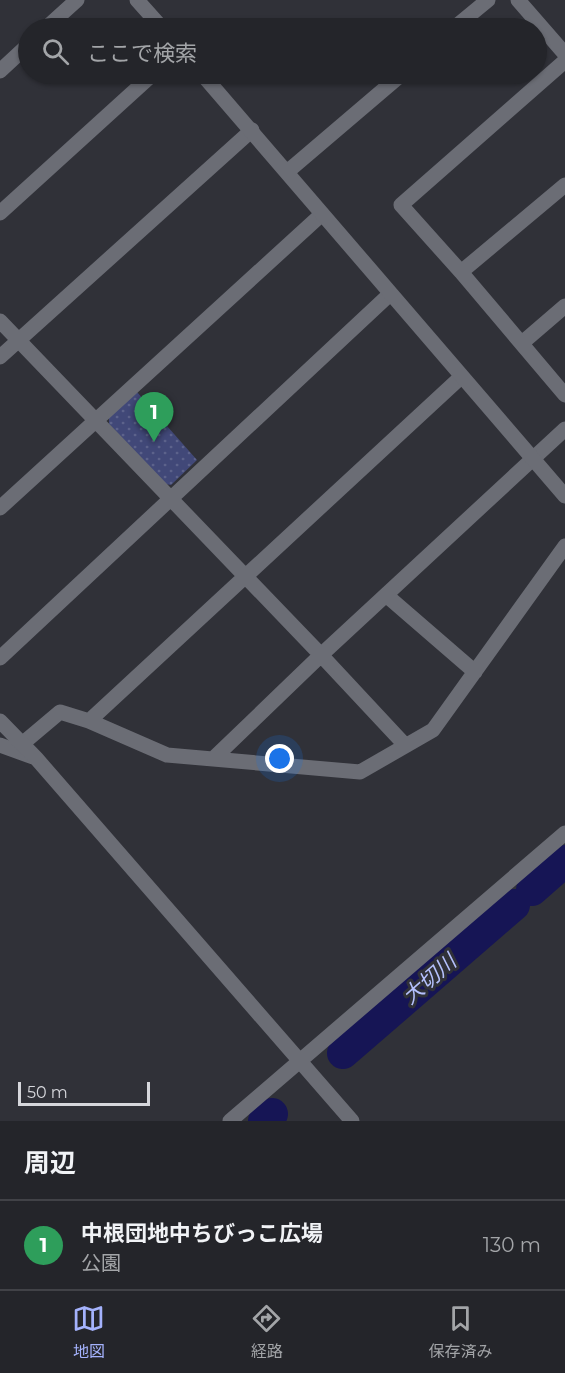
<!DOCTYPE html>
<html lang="ja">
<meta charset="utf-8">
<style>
:root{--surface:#24252a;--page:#303136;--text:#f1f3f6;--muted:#a3a5a8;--line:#414247;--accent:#a4b2fc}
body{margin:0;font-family:Montserrat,"Noto Sans JP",sans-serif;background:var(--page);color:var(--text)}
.scale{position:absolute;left:18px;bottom:15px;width:132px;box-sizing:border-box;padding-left:6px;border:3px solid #d6d7dc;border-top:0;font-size:16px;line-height:21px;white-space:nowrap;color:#d6d7dc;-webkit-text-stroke:4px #303138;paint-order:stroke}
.you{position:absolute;left:280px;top:759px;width:21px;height:21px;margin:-15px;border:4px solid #fff;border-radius:50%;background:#1a73e8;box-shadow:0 0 0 9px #1a73e833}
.badge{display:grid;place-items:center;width:39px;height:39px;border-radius:50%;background:var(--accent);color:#fff;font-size:20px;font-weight:700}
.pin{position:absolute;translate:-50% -50px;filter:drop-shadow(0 2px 3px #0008)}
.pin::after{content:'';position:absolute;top:32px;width:21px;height:18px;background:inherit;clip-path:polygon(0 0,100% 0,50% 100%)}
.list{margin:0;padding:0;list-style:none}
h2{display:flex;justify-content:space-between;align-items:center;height:78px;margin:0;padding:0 24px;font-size:26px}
h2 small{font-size:20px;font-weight:400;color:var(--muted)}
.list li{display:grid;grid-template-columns:39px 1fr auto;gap:18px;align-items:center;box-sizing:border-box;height:90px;padding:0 24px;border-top:2px solid var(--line)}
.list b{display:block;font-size:22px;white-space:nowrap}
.list p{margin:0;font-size:20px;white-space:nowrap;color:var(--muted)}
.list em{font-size:20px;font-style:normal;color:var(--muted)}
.icon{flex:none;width:33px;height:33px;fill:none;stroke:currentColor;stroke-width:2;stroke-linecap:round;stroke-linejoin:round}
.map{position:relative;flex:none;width:565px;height:1121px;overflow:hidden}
.search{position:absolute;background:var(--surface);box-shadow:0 2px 4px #0004;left:18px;right:18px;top:18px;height:66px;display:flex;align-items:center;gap:15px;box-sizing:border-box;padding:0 21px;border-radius:33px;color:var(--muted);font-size:22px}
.sheet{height:168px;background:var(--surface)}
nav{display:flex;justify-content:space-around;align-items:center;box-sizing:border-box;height:84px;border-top:2px solid var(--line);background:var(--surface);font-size:16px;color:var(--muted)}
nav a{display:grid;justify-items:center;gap:3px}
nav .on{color:var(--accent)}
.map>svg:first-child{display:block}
.park{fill:url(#park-dots)}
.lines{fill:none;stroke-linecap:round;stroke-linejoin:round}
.river{stroke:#161555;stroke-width:32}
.street{stroke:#6b6d75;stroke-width:15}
.secondary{stroke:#6b6d75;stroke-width:15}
.labels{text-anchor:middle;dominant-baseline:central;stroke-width:6;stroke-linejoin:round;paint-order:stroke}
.water-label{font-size:21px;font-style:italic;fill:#b5c1fd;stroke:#303138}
</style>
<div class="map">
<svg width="565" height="1121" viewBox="0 0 565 1121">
<defs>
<pattern id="park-dots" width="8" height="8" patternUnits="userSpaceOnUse" patternTransform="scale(1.5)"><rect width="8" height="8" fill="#414878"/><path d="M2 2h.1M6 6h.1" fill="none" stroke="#5c628b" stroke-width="1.8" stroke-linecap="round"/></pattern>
</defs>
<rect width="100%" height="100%" fill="#303138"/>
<path class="park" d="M 137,392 L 197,460 L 171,485 L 165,484 L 109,424 L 109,417 Z"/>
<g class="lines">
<path class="river" d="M 532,890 L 565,861
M 343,1053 L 514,905
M 264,1121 L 272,1114"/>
<path class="street" d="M 518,0 L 565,54
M 46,28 L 77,0
M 565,61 L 401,205 L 461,272 L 565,395
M 0,71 L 28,45
M 0,213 L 153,74
M 461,272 L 565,185
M 0,321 L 321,655 L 405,745
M 522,343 L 565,306
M 0,357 L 252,130
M 0,508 L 322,214
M 386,595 L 475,672
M 0,658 L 390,294
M 89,721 L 461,377
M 22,744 L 60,712 L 89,721 L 167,755 L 360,772 L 433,730 L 565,546
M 0,745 L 33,757
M 214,758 L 321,655 L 565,429"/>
<path class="secondary" d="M 137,0 L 162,28
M 454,28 L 488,0
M 202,74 L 565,496
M 287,172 L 402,74
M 0,721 L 36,758 L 352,1121
M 230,1121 L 565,833"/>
</g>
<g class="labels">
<g class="water-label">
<text transform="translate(429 979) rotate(-41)">大切川</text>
</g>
</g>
</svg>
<div class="scale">50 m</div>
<div class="you"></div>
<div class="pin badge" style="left:154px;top:442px;background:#2e9e5b">1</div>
<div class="search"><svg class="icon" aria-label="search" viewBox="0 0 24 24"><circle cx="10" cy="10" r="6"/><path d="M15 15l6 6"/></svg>ここで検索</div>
</div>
<section class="sheet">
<h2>周辺<small></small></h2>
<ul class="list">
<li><span class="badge" style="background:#2e9e5b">1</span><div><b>中根団地中ちびっこ広場</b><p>公園</p></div><em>130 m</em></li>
</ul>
</section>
<nav>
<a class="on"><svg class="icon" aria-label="map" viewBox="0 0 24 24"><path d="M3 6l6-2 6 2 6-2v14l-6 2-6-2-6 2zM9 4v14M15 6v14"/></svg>地図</a>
<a><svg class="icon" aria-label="directions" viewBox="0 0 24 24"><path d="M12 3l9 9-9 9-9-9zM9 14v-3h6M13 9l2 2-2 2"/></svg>経路</a>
<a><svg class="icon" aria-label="saved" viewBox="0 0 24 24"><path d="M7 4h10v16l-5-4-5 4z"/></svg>保存済み</a>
</nav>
